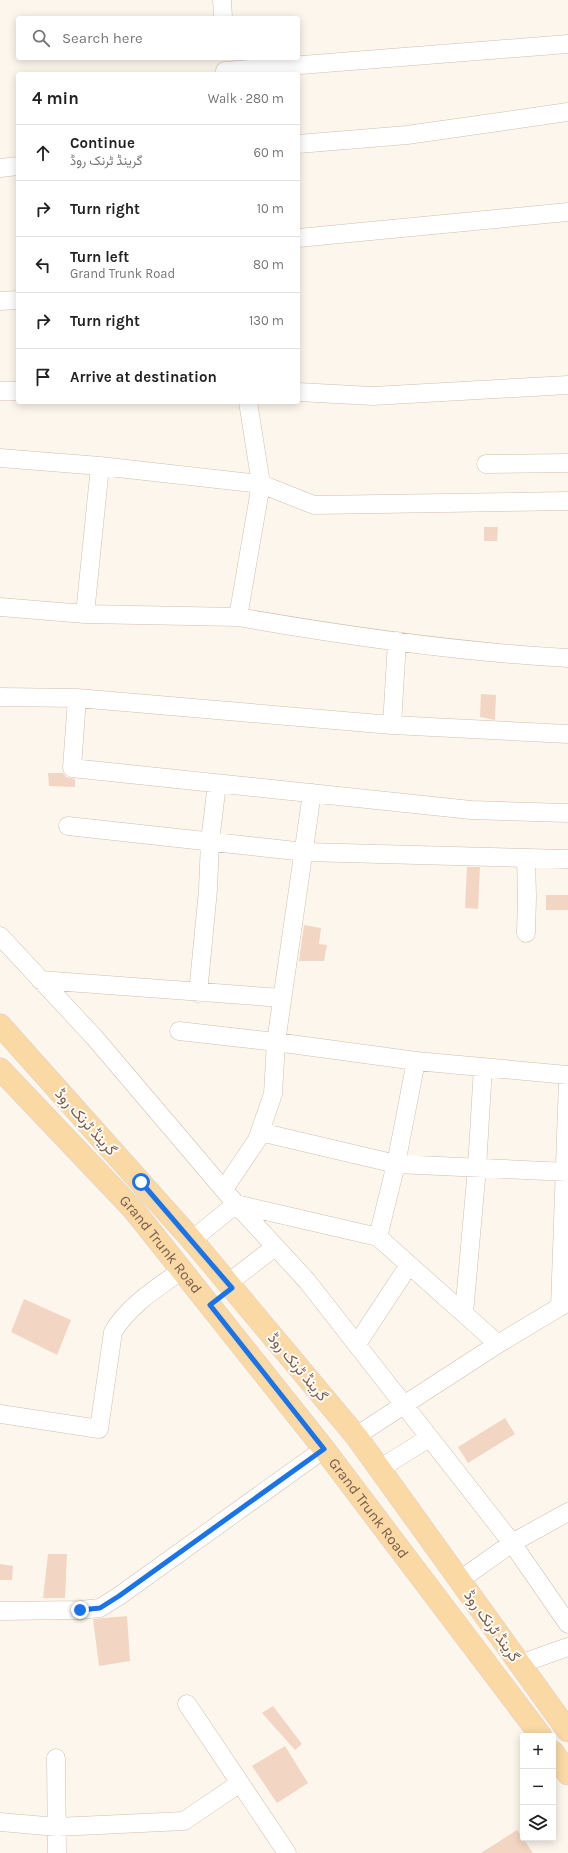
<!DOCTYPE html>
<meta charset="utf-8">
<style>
:root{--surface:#fff;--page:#f6f6f6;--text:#222;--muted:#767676;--line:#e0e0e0}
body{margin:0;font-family:Karla,Vazirmatn,sans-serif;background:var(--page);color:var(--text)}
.controls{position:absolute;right:12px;bottom:12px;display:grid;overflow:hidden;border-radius:4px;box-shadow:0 2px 10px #0003}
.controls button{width:36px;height:36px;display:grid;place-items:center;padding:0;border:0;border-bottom:1px solid var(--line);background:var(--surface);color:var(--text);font:20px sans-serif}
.stop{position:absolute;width:12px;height:12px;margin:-9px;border:3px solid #1a73e8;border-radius:50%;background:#fff}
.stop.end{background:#1a73e8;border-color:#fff;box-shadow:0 1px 4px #0008}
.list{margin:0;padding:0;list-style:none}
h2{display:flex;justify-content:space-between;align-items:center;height:52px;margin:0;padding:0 16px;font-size:17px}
h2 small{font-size:13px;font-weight:400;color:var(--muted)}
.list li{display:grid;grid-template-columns:26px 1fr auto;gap:12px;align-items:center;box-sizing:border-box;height:56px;padding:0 16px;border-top:1px solid var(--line)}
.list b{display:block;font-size:15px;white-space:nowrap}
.list p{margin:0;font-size:13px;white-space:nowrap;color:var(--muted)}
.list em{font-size:13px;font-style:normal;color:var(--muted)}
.icon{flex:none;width:22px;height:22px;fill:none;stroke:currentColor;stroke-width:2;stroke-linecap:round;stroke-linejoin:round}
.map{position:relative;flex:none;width:568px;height:1853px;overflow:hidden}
.search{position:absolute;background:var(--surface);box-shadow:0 2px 10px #0003;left:16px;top:16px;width:284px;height:44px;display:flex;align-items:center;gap:10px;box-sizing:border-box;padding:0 14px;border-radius:4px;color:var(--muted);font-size:15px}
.panel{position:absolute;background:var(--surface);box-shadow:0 2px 10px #0003;left:16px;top:72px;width:284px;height:332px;border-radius:4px}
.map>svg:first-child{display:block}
.building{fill:#f3d5c3}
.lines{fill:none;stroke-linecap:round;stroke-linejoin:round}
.street-casing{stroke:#d1beb0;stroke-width:19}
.primary-casing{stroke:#dad1cd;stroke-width:23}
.street{stroke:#fff;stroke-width:18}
.primary{stroke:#fbd9a5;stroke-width:22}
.route{stroke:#1a73e8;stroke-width:5}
.labels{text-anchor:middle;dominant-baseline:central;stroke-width:4;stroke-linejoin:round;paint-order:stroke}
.street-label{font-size:15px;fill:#7a5c4d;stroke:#fffaf3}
</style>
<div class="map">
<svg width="568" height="1853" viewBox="0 0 568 1853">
<rect width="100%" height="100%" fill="#fdf6ec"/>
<path class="building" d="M 484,527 L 498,527 L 497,541 L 484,541 Z
M 481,694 L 496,695 L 495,720 L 480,717 Z
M 48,773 L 63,773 L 66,777 L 75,779 L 75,787 L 49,786 Z
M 467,867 L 480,867 L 478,909 L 465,908 Z
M 546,895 L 568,895 L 568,910 L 546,910 Z
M 304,925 L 321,928 L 319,944 L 327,945 L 324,961 L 299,961 Z
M 24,1299 L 71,1320 L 57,1355 L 11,1332 Z
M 505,1418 L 515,1434 L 468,1463 L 458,1447 Z
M 48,1554 L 67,1554 L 65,1598 L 43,1598 Z
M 0,1564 L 13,1566 L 12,1580 L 0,1580 Z
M 127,1616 L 130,1661 L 99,1666 L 93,1619 Z
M 273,1706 L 302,1744 L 295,1750 L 262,1713 Z
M 285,1746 L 308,1783 L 277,1803 L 252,1766 Z
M 517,1830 L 533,1853 L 481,1853 Z"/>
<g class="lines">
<defs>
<path id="street" d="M 222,0 L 223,18
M 225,71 L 568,44
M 298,144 L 407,135 L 568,112
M 0,168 L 18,166
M 298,238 L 568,212
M 0,301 L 18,300
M 0,391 L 18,391
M 298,392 L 373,396 L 568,385
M 0,458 L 100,466 L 261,484 L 314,505 L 568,501
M 486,464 L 568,463
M 0,607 L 85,614 L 100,466
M 85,614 L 238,617 L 261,484 L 248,402
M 238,617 C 347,636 457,652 568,658
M 0,697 L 77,698 L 72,768 L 471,810 L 568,813
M 77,698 L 392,725 L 568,734
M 392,725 L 397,641
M 68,826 L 305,852 L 568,859
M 526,858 L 527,897 L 526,933
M 0,936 L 94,1037 L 236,1204 L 307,1281 L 512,1543 L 568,1624
M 40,980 L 282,998
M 198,993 L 208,890 L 210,841 L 217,784
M 179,1031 L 276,1042 L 312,793
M 416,1061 L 568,1075
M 260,1132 L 396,1164 L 378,1237
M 224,1189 L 257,1140 L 273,1094 L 276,1042 L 416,1061 L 396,1164 L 568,1172
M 192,1240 L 236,1204 L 378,1237 L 498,1344 L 356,1436
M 228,1283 L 275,1247
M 560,1307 L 568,1080
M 464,1313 L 477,1168 L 483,1067
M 357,1344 L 409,1265
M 498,1344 L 568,1302
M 0,1414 L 99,1429 L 113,1332 C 129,1305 157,1288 182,1270
M 379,1469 L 429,1438
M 460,1580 L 512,1543 L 568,1512
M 0,1611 L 80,1610 L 100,1608 L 119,1596 L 324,1449
M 520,1664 L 568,1647
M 187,1704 L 287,1853
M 56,1758 L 57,1853
M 0,1822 L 57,1827 L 184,1821 L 240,1783"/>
<g id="primary">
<path d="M 0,1025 L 192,1240 L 356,1436 L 568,1731"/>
<path id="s1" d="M 0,1069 L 133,1209 L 324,1449 L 541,1736"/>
<path d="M 553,1752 L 568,1774"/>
</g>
</defs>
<use href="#street" class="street-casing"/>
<use href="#primary" class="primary-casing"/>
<use href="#street" class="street"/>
<use href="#primary" class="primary"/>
</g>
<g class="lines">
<path class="route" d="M 80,1610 L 100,1608 L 119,1596 L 324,1449 L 210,1305 L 232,1288 L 141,1182"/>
</g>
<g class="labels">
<g class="street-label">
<text transform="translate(86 1122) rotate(48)">گرینڈ ٹرنک روڈ</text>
<text stroke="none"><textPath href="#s1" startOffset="238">Grand Trunk Road</textPath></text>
<text transform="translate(298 1367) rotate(50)">گرینڈ ٹرنک روڈ</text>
<text stroke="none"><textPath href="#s1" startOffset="574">Grand Trunk Road</textPath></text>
<text transform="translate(492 1626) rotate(54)">گرینڈ ٹرنک روڈ</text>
</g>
</g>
</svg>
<div class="controls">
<button>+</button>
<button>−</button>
<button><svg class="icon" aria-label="layers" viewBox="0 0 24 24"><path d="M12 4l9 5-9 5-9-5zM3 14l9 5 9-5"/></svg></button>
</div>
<div class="stop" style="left:141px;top:1182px"></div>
<div class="stop end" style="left:80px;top:1610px"></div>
<div class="search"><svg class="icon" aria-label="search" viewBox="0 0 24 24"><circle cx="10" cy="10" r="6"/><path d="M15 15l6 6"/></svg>Search here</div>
<section class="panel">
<h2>4 min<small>Walk · 280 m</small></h2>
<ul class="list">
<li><svg class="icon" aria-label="ahead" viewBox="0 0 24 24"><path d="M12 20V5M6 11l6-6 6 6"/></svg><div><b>Continue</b><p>گرینڈ ٹرنک روڈ</p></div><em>60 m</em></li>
<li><svg class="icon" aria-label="right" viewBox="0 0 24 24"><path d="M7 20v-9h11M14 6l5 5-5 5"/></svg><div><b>Turn right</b></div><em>10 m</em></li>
<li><svg class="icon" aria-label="left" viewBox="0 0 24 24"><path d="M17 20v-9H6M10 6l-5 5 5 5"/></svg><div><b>Turn left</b><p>Grand Trunk Road</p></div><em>80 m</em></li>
<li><svg class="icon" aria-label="right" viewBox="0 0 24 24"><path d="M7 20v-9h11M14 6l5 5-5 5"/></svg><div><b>Turn right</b></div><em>130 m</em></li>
<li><svg class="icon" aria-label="arrive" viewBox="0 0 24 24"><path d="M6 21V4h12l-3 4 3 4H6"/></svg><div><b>Arrive at destination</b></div></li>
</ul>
</section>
</div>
